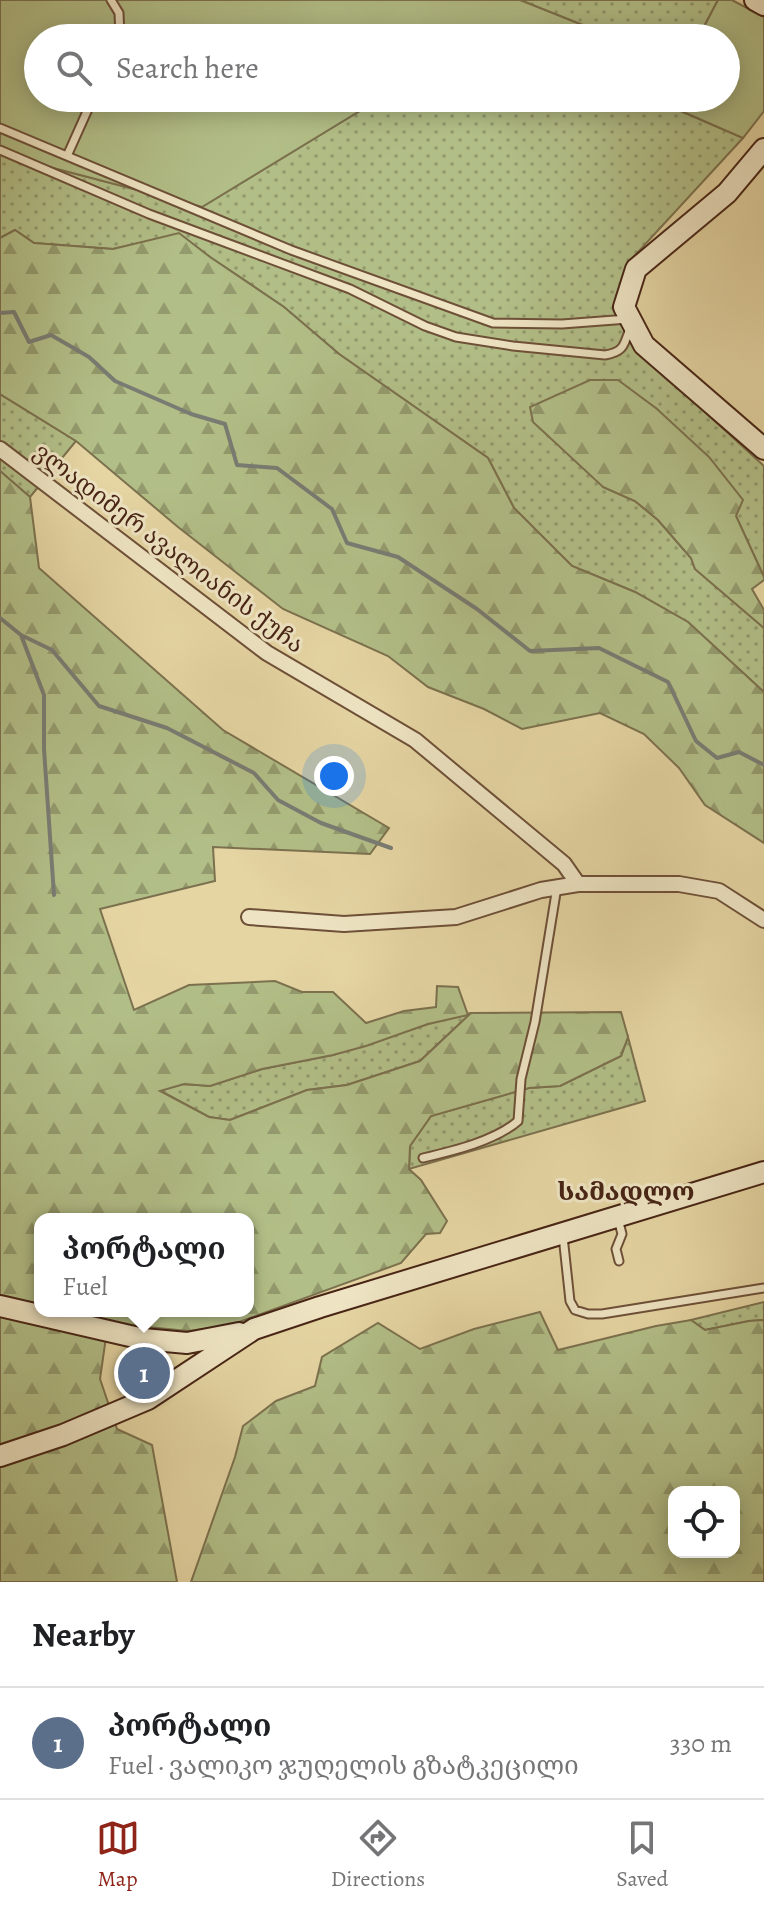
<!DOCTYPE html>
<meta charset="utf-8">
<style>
:root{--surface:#fff;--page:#f6f6f6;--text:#202124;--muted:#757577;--line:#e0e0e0;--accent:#8f2418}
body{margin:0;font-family:Alegreya,"Noto Serif Georgian",serif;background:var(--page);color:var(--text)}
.controls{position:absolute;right:24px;bottom:24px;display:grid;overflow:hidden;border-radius:16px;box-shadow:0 4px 20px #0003}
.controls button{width:72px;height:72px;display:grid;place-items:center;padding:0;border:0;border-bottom:2px solid var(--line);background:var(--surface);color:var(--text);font:40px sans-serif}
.you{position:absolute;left:334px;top:776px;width:28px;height:28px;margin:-20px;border:6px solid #fff;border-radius:50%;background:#1a73e8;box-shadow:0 0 0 12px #1a73e833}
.badge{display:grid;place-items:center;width:52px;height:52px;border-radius:50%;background:var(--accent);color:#fff;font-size:26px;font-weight:700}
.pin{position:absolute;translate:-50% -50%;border:4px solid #fff;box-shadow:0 2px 8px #0006}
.popup{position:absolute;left:34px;top:1213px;width:220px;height:104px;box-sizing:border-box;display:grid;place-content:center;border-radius:16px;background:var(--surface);filter:drop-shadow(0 2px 6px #0005);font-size:26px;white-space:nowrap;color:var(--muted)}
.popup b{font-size:30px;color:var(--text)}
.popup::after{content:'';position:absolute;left:50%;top:100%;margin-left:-16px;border:16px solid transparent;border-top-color:var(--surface)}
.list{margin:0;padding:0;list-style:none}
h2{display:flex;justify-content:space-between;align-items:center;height:104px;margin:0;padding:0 32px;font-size:34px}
h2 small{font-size:26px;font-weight:400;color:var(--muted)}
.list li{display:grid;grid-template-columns:52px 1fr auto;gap:24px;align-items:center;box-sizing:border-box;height:112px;padding:0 32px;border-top:2px solid var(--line)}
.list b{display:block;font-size:30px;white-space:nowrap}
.list p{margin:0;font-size:26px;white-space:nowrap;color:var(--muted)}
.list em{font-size:26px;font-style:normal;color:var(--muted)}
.icon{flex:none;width:44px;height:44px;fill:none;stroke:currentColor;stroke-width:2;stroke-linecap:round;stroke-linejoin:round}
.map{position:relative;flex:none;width:764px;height:1582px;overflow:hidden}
.search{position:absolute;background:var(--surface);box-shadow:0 4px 20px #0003;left:24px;right:24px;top:24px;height:88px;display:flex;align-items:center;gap:20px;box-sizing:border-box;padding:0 28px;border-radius:44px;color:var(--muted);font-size:30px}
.sheet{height:216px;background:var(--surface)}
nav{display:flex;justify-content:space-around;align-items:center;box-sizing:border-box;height:112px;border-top:2px solid var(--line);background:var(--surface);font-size:22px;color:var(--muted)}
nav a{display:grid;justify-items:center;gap:4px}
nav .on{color:var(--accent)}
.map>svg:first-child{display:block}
.grass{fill:url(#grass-dots);stroke:#7c714e;stroke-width:2}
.forest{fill:url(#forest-firs);stroke:#7c714e;stroke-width:2;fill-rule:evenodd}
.garden{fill:#b2be87;stroke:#7c714e;stroke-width:2}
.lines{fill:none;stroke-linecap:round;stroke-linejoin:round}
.stream{stroke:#797c73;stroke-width:4}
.lane-casing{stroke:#6e5038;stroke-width:11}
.street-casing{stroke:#6e5038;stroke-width:18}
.secondary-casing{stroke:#472415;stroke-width:24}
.lane{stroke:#eee4c3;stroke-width:7}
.street{stroke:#eee4c3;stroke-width:14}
.secondary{stroke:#eee4c3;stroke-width:20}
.labels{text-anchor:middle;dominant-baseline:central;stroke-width:6;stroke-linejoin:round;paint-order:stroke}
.street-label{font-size:24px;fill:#472415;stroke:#eee4c3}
.neighbourhood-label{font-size:26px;font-weight:bold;fill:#472415;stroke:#eee4c3}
</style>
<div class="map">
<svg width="764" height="1582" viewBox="0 0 764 1582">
<defs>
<pattern id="grass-dots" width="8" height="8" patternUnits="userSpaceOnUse" patternTransform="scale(2)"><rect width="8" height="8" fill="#b2be87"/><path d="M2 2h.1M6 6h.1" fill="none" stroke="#939a6d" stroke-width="1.8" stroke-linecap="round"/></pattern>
<pattern id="forest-firs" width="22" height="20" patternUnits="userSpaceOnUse" patternTransform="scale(2)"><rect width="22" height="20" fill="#b2be87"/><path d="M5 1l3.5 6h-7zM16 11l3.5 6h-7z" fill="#939a6d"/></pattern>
</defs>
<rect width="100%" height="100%" fill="#e5d5a3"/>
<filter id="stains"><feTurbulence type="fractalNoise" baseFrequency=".0025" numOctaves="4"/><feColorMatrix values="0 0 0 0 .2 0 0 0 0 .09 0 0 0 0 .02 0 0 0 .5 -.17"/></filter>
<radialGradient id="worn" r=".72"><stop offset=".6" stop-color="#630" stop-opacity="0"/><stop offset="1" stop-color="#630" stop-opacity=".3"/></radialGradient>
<path class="grass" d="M 520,0 L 718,0 L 698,38 L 615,38 Z
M 381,98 L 651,98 L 743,138 L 627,264 L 615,307 L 637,350 L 764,466 L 764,577 L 736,516 L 657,409 L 617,380 L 590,380 L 603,487 L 635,501 L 658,520 L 691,558 L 695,569 L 764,628 L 764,692 L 688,622 L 635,592 L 572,566 L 514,508 L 488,458 L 339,354 L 284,307 L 210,257 L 179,234 L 113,249 L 34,243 L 15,230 L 0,238 L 0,154 L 202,207 Z
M 0,394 L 76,441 L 30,497 L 0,471 Z
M 471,1013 L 420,1061 L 347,1085 L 307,1090 L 230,1120 L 209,1117 L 159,1090 L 184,1084 L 210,1086 L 262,1069 L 333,1055 L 428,1024 Z
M 628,1037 L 645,1101 L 409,1169 L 410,1146 L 431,1116 L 529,1088 L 560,1086 L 621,1056 Z
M 764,1302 L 764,1320 L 749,1321 L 705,1330 L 691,1320 Z"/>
<path class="forest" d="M 15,230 L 34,243 L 113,249 L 179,233 L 210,257 L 284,307 L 339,354 L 488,458 L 514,508 L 572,566 L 635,592 L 688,622 L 764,692 L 764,843 L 705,805 L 679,768 L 644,734 L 600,713 L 522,729 L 484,709 L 428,687 L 388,656 L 283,609 L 178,527 L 76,441 L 0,394 L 0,238 Z
M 590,380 L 618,380 L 657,409 L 709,457 L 743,500 L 736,516 L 764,577 L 764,580 L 752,589 L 764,610 L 764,628 L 695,569 L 691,558 L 658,520 L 635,501 L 603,487 L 533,422 L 530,407 Z
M 0,471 L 30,497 L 39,568 L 223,730 L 389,828 L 370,854 L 213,847 L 215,881 L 100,909 L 134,1010 L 189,985 L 275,981 L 302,992 L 333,992 L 366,1023 L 404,1011 L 436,1007 L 437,986 L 458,987 L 468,1015 L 428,1024 L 366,1046 L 333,1055 L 262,1069 L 210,1086 L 184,1084 L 160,1091 L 209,1117 L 230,1120 L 307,1090 L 347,1085 L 420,1061 L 471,1013 L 621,1012 L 628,1037 L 621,1056 L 560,1086 L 529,1088 L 431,1116 L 410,1146 L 409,1169 L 421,1180 L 447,1221 L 440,1233 L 426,1234 L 401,1263 L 228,1326 L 188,1331 L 108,1323 L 100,1379 L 117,1429 L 152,1445 L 177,1582 L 0,1582 ZM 40,1219 L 248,1219 L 248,1311 L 40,1311 Z
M 540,1312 L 558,1350 L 656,1326 L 691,1320 L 705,1330 L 749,1321 L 764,1320 L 764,1582 L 191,1582 L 235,1457 L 243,1426 L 276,1401 L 315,1386 L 322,1357 L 378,1323 L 420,1349 L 474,1329 ZM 674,1492 L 734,1492 L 734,1552 L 674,1552 Z"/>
<path class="garden" d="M 0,0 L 520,0 L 615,38 L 512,38 L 493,30 L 480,38 L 38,38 L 38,98 L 381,98 L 202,207 L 0,154 Z
M 718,0 L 732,0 L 764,17 L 764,111 L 743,138 L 651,98 L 726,98 L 726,38 L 698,38 Z"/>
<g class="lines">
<path class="stream" d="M 0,313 L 14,312 L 29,342 L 51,335 L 89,357 L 115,381 L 191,414 L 225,424 L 237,465 L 277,468 L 332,509 L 347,543 L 398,557 L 477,609 L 530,651 L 599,648 L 668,682 L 696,741 L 717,758 L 739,752 L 764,765
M 0,618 L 21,635 L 44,695 L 44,749 L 54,895
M 21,635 L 52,650 L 99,706 L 167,728 L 254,773 L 278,800 L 321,823 L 391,848"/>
<defs>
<path id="lane" d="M 111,0 L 119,13 L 120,38
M 0,128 L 291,250 L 493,323 L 562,324 L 628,319
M 0,150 L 149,214 L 350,289 L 425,326 L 456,337 L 513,346 L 605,355 C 624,352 624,345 630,328
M 67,156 L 93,98
M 423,1158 C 453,1151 495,1141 518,1121 L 521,1079 L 535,1022 L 557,887
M 618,1219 L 622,1234 L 616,1249 L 619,1261
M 563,1236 L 570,1301 L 575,1310 L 588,1314 L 602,1314 L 764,1288"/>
<path id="street" d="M 0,449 L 267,653 L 415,740 L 564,864 L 578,884
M 249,917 L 344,924 L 456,917 L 541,890 L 578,884 L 679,884 L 719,891 L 764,920"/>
<path id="secondary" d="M 755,0 L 764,5
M 764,149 L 727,193 L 636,269 L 624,307 L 644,345 L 764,449
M 0,1306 L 143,1339 L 187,1343 L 239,1333
M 0,1456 L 63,1435 L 148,1399 L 254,1329 L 320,1307 L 764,1172"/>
</defs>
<use href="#lane" class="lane-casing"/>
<use href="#street" class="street-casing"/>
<use href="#secondary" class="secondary-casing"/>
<use href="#lane" class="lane"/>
<use href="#street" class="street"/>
<use href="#secondary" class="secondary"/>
</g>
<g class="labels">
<g class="street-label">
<text transform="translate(169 548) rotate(37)">ვლადიმერ ავალიანის ქუჩა</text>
</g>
<g class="neighbourhood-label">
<text x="626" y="1191">სამადლო</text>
</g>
</g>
<rect width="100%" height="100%" filter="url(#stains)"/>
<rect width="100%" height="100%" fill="url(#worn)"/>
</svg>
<div class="controls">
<button><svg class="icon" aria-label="locate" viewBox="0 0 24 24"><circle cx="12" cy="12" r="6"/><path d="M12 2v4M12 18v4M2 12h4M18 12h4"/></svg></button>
</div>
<div class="you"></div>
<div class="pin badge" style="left:144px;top:1373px;background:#5c6f8a">1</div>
<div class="popup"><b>პორტალი</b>Fuel</div>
<div class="search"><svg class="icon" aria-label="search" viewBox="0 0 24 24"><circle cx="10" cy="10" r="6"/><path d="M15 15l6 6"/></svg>Search here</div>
</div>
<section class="sheet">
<h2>Nearby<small></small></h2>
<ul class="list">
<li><span class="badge" style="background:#5c6f8a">1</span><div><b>პორტალი</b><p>Fuel · ვალიკო ჯუღელის გზატკეცილი</p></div><em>330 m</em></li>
</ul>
</section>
<nav>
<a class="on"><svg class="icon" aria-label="map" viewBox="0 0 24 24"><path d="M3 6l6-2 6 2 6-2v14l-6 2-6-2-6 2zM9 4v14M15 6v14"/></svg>Map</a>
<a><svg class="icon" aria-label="directions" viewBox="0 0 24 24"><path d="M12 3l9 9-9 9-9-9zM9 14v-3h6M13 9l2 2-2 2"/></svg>Directions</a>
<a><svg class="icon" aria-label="saved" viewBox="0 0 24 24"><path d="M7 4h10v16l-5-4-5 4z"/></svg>Saved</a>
</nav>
